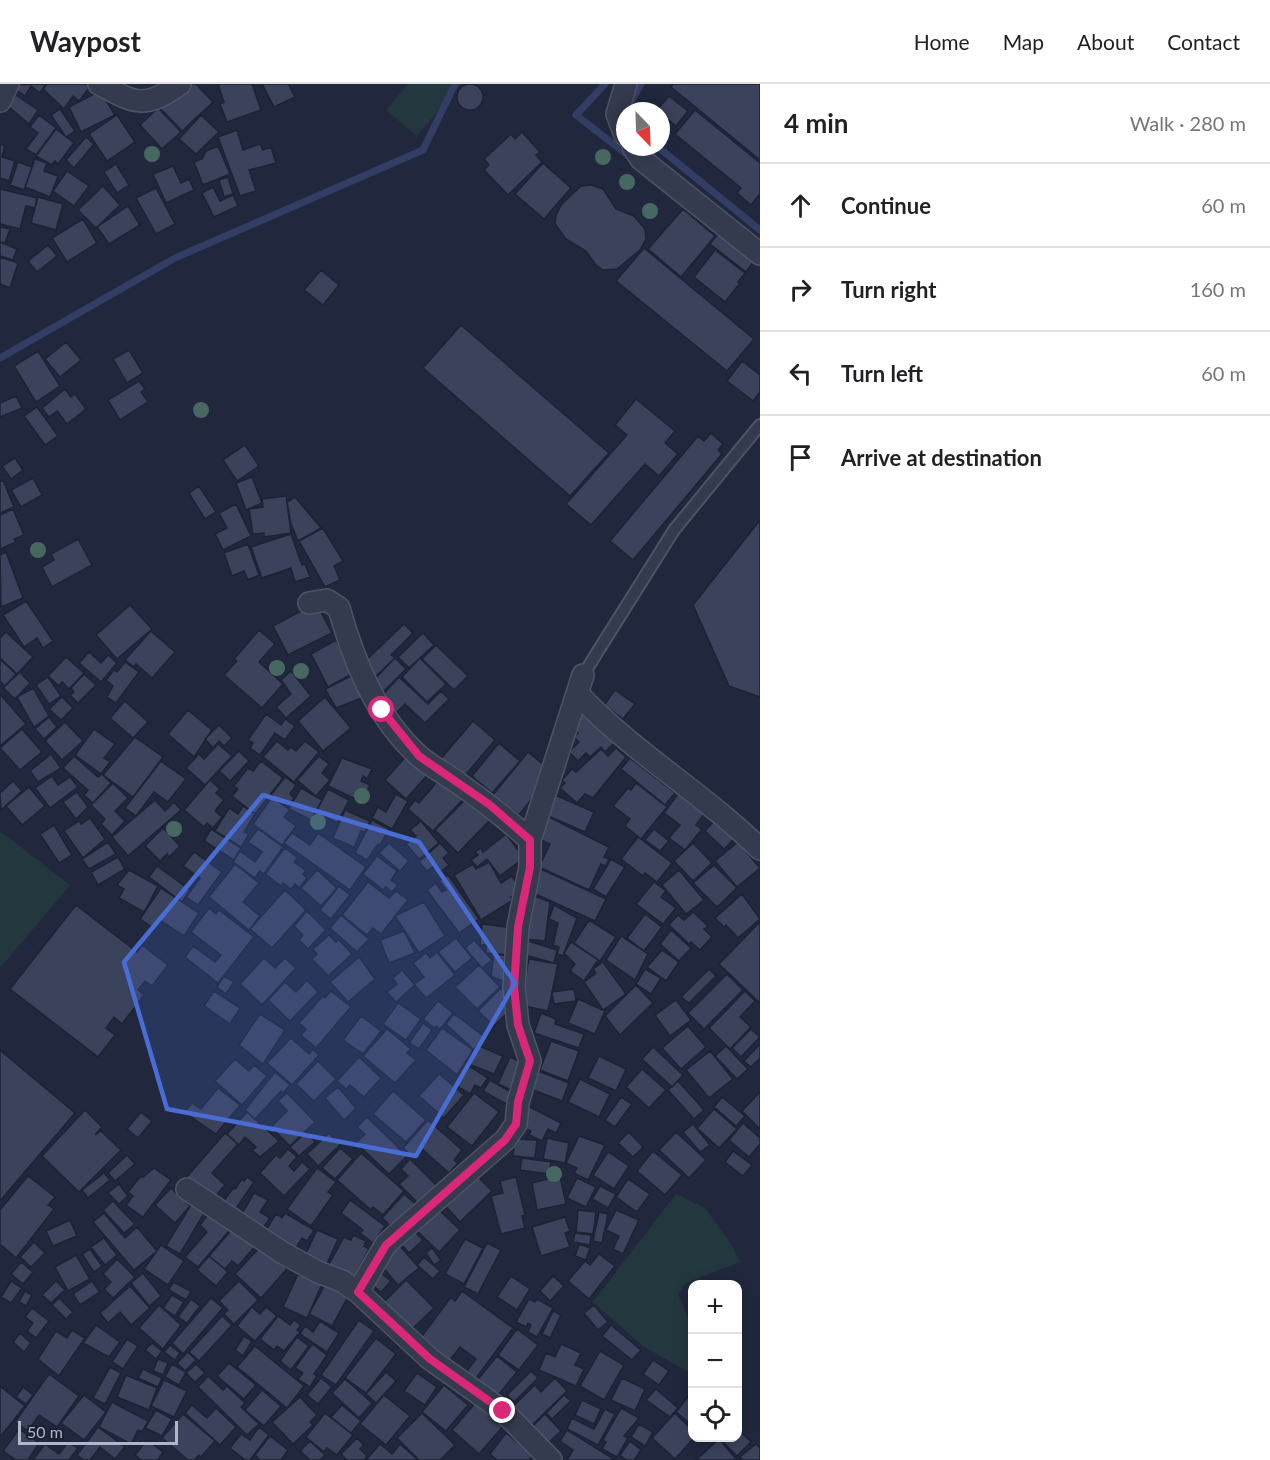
<!DOCTYPE html>
<meta charset="utf-8">
<style>
:root{--surface:#fff;--page:#f6f6f6;--text:#202124;--muted:#757577;--line:#e0e0e0}
body{margin:0;font-family:Lato,sans-serif;background:var(--page);color:var(--text)}
.controls{position:absolute;right:18px;bottom:18px;display:grid;overflow:hidden;border-radius:12px;box-shadow:0 3px 15px #0003}
.controls button{width:54px;height:54px;display:grid;place-items:center;padding:0;border:0;border-bottom:2px solid var(--line);background:var(--surface);color:var(--text);font:30px sans-serif}
.compass{position:absolute;left:616px;top:18px;width:54px;height:54px;border-radius:50%;background:var(--surface);box-shadow:0 3px 15px #0003;rotate:157deg}
.scale{position:absolute;left:18px;bottom:15px;width:160px;box-sizing:border-box;padding-left:6px;border:3px solid #b1b6c9;border-top:0;font-size:16px;line-height:21px;white-space:nowrap;color:#b1b6c9;-webkit-text-stroke:4px #1b2032;paint-order:stroke}
.stop{position:absolute;width:18px;height:18px;margin:-14px;border:4px solid #db2777;border-radius:50%;background:#fff}
.stop.end{background:#db2777;border-color:#fff;box-shadow:0 2px 6px #0008}
.list{margin:0;padding:0;list-style:none}
h2{display:flex;justify-content:space-between;align-items:center;height:78px;margin:0;padding:0 24px;font-size:26px}
h2 small{font-size:20px;font-weight:400;color:var(--muted)}
.list li{display:grid;grid-template-columns:39px 1fr auto;gap:18px;align-items:center;box-sizing:border-box;height:84px;padding:0 24px;border-top:2px solid var(--line)}
.list b{display:block;font-size:22px;white-space:nowrap}
.list em{font-size:20px;font-style:normal;color:var(--muted)}
.icon{flex:none;width:33px;height:33px;fill:none;stroke:currentColor;stroke-width:2;stroke-linecap:round;stroke-linejoin:round}
.map{position:relative;flex:none;width:760px;height:1376px;overflow:hidden}
header{display:flex;align-items:center;gap:36px;box-sizing:border-box;height:84px;padding:0 30px;background:var(--surface);border-bottom:2px solid var(--line)}
header strong{font-size:28px}
nav{display:flex;gap:33px;margin-inline-start:auto;font-size:21px}
main{display:flex}
aside{flex:1;background:var(--surface)}
.map>svg:first-child{display:block}
.green{fill:#23373f}
.lines{fill:none;stroke-linecap:round;stroke-linejoin:round}
.stream{stroke:#323e64;stroke-width:7}
.building{fill:#3b425c;stroke:#1d2234;stroke-width:1.5}
.service-casing{stroke:#4e5365;stroke-width:14}
.minor-casing{stroke:#4e5365;stroke-width:24}
.service{stroke:#353b4e;stroke-width:10}
.minor{stroke:#353b4e;stroke-width:21}
.tree{fill:#476860}
.route{stroke:#db2777;stroke-width:8}
.marked{fill:#496dd4;fill-opacity:0.2;stroke:#496dd4;stroke-width:4.5;stroke-linejoin:round}
</style>
<header>
<strong>Waypost</strong>
<nav><a>Home</a><a>Map</a><a>About</a><a>Contact</a></nav>
</header>
<main>
<div class="map">
<svg width="760" height="1376" viewBox="0 0 760 1376">
<rect width="100%" height="100%" fill="#21283e"/>
<path class="green" d="M 408,0 L 461,0 L 417,52 L 386,26 Z
M 0,747 L 70,801 L 0,884 Z
M 676,1110 L 705,1124 L 731,1160 L 740,1178 L 686,1199 L 678,1210 L 692,1243 L 692,1290 L 643,1262 L 593,1218 Z"/>
<g class="lines">
<path class="stream" d="M 605,0 L 576,31 L 630,73
M 633,27 L 632,16 L 641,0
M 658,63 L 760,146
M 0,274 L 175,174 L 423,66 L 455,0"/>
</g>
<path class="building" d="M457 13a13 13 0 1 1 26 0a13 13 0 1 1-26 0Z
M 46,0 L 40,9 L 31,2 L 25,12 L 9,1 Z
M 47,0 L 86,0 L 90,3 L 79,17 L 73,12 L 64,25 L 43,5 Z
M 184,0 L 196,0 L 213,18 L 182,47 L 159,23 Z
M 218,0 L 252,0 L 261,26 L 227,38 L 220,20 L 224,18 Z
M 262,0 L 288,0 L 295,13 L 274,23 Z
M 673,0 L 760,0 L 760,76 L 671,3 Z
M 100,7 L 115,31 L 81,48 L 69,23 Z
M 16,11 L 38,26 L 29,40 L 8,22 Z
M 669,12 L 688,27 L 676,42 L 661,30 L 661,27 L 656,27 Z
M 158,24 L 181,48 L 162,65 L 140,41 Z
M 60,25 L 75,47 L 66,53 L 51,31 Z
M 695,26 L 760,79 L 760,110 L 751,121 L 737,109 L 741,104 L 675,50 Z
M 39,31 L 56,44 L 36,71 L 26,65 L 38,49 L 30,43 Z
M 117,31 L 135,58 L 107,77 L 89,50 Z
M 201,31 L 219,48 L 196,70 L 179,55 Z
M 56,45 L 74,59 L 58,80 L 55,77 L 52,81 L 36,72 Z
M 237,46 L 243,66 L 260,60 L 263,66 L 271,63 L 276,79 L 249,86 L 256,107 L 240,112 L 218,53 Z
M 522,48 L 540,68 L 536,71 L 542,78 L 508,111 L 484,86 L 489,81 L 484,75 L 511,50 L 515,55 Z
M 86,53 L 94,60 L 74,84 L 66,76 Z
M 0,60 L 5,62 L 2,73 L 15,77 L 9,97 L 0,94 Z
M 218,62 L 230,90 L 203,101 L 194,78 L 202,75 L 206,67 Z
M 35,75 L 47,79 L 44,87 L 58,92 L 50,113 L 25,103 Z
M 18,78 L 32,83 L 24,106 L 10,101 Z
M 543,79 L 571,104 L 544,135 L 515,110 Z
M 116,80 L 129,101 L 117,109 L 104,88 Z
M 173,82 L 181,99 L 189,95 L 194,106 L 166,119 L 153,90 Z
M 67,87 L 89,102 L 74,122 L 53,107 Z
M 228,93 L 233,110 L 224,113 L 219,96 Z
M 591,101 L 603,105 L 616,125 L 634,132 L 645,145 L 646,155 L 640,166 L 617,185 L 603,186 L 596,181 L 586,167 L 566,155 L 555,140 L 556,131 L 562,120 L 581,102 Z
M 103,102 L 120,121 L 96,144 L 78,126 Z
M 213,103 L 220,117 L 233,111 L 238,122 L 214,133 L 202,109 Z
M 156,104 L 175,140 L 156,150 L 136,114 Z
M 0,105 L 37,114 L 35,124 L 26,122 L 20,145 L 0,140 Z
M 38,113 L 63,120 L 56,146 L 31,139 Z
M 128,122 L 140,141 L 109,160 L 97,143 Z
M 683,125 L 715,152 L 681,193 L 648,165 Z
M 83,135 L 97,159 L 67,178 L 52,154 Z
M 0,143 L 10,145 L 5,159 L 0,158 Z
M 721,146 L 756,174 L 746,188 L 710,160 Z
M 0,158 L 17,165 L 13,176 L 0,172 Z
M 48,161 L 57,172 L 37,188 L 28,177 Z
M 644,164 L 754,255 L 727,287 L 616,197 Z
M 715,166 L 745,189 L 738,198 L 740,199 L 725,218 L 694,193 Z
M 0,173 L 18,179 L 10,204 L 0,200 Z
M 321,186 L 339,201 L 323,221 L 304,206 Z
M 461,241 L 609,369 L 570,412 L 423,284 Z
M 66,258 L 81,276 L 60,293 L 45,275 Z
M 129,266 L 143,289 L 127,299 L 113,275 Z
M 38,267 L 60,302 L 36,318 L 14,282 Z
M 742,277 L 760,291 L 760,308 L 753,317 L 727,297 Z
M 139,297 L 145,305 L 141,308 L 148,318 L 120,336 L 108,316 Z
M 65,305 L 71,313 L 75,310 L 86,325 L 67,340 L 57,327 L 49,333 L 42,324 Z
M 16,312 L 22,324 L 0,333 L 0,319 Z
M 636,315 L 675,347 L 665,359 L 678,370 L 659,392 L 645,380 L 591,441 L 566,420 L 627,351 L 615,341 Z
M 37,323 L 58,352 L 45,361 L 24,332 Z
M 711,349 L 723,360 L 718,366 L 722,370 L 633,476 L 610,457 L 698,352 L 704,357 Z
M 245,361 L 259,382 L 237,397 L 223,376 Z
M 15,374 L 23,386 L 11,395 L 2,382 Z
M 252,393 L 262,419 L 246,426 L 236,399 Z
M 33,394 L 42,411 L 21,423 L 11,406 Z
M 3,396 L 14,423 L 0,429 L 0,398 Z
M 199,402 L 216,428 L 205,435 L 189,409 Z
M 286,412 L 291,449 L 264,453 L 264,449 L 253,450 L 249,425 L 263,423 L 262,415 Z
M 295,413 L 321,444 L 298,457 L 291,440 L 287,418 Z
M 236,420 L 251,452 L 223,466 L 215,450 L 227,444 L 219,429 Z
M 13,425 L 24,451 L 14,455 L 16,458 L 0,465 L 0,431 Z
M 760,436 L 760,613 L 729,602 L 693,521 Z
M 323,444 L 343,477 L 334,482 L 340,496 L 325,503 L 299,457 Z
M 291,450 L 302,481 L 305,480 L 310,493 L 295,498 L 291,484 L 262,494 L 251,463 Z
M 78,455 L 92,481 L 52,503 L 42,483 L 54,476 L 51,470 Z
M 248,460 L 259,491 L 248,496 L 244,487 L 232,492 L 224,469 Z
M 6,468 L 23,514 L 1,523 L 0,471 Z
M 26,517 L 53,557 L 43,564 L 37,554 L 24,563 L 3,531 Z
M 316,519 L 332,549 L 288,571 L 273,542 Z
M 130,521 L 152,545 L 117,575 L 96,551 Z
M 404,540 L 413,549 L 391,571 L 395,574 L 376,592 L 363,579 Z
M 259,546 L 275,560 L 259,578 L 283,600 L 262,624 L 224,591 L 237,577 L 234,575 Z
M 151,547 L 175,568 L 152,594 L 136,580 L 134,583 L 125,576 Z
M 6,548 L 33,573 L 17,590 L 0,574 L 0,554 Z
M 423,549 L 434,561 L 409,584 L 398,573 Z
M 336,556 L 354,589 L 328,603 L 311,570 Z
M 436,561 L 468,592 L 454,606 L 422,575 Z
M 89,568 L 101,579 L 108,571 L 117,579 L 101,598 L 79,579 Z
M 66,573 L 84,589 L 69,605 L 62,598 L 59,602 L 48,592 Z
M 395,574 L 406,585 L 380,611 L 369,601 Z
M 420,574 L 446,600 L 427,618 L 402,593 Z
M 0,575 L 16,590 L 5,602 L 0,597 Z
M 125,578 L 139,588 L 116,619 L 107,613 L 113,602 L 106,596 L 114,586 L 117,588 Z
M 291,587 L 311,612 L 286,634 L 276,623 L 291,610 L 281,596 Z
M 20,588 L 30,599 L 15,615 L 3,604 Z
M 84,590 L 96,601 L 78,619 L 70,611 L 74,608 L 71,604 Z
M 355,590 L 367,612 L 336,624 L 325,605 Z
M 48,593 L 61,612 L 49,620 L 36,601 Z
M 399,593 L 428,620 L 441,607 L 449,615 L 425,639 L 405,620 L 394,631 L 378,616 Z
M 33,604 L 49,632 L 34,643 L 17,613 Z
M 615,606 L 635,620 L 623,635 L 604,621 Z
M 0,610 L 26,640 L 0,662 Z
M 62,613 L 73,624 L 61,636 L 49,625 Z
M 325,613 L 351,644 L 323,667 L 298,637 Z
M 125,617 L 148,638 L 133,654 L 110,634 Z
M 586,625 L 615,658 L 605,668 L 601,663 L 590,673 L 586,669 L 578,677 L 569,668 L 579,658 L 574,653 L 578,649 L 570,639 Z
M 188,626 L 212,646 L 194,673 L 168,650 Z
M 266,630 L 281,641 L 285,635 L 295,642 L 285,656 L 275,649 L 260,671 L 250,664 L 253,659 L 248,656 Z
M 49,633 L 57,643 L 44,655 L 35,645 Z
M 473,637 L 495,656 L 462,695 L 440,676 Z
M 65,638 L 83,657 L 62,676 L 45,657 Z
M 219,641 L 232,654 L 224,662 L 219,657 L 213,664 L 205,655 Z
M 22,645 L 42,668 L 20,686 L 0,664 Z
M 94,645 L 115,660 L 104,674 L 110,678 L 101,690 L 75,671 Z
M 135,653 L 163,673 L 133,713 L 103,691 Z
M 277,657 L 288,666 L 291,663 L 296,667 L 305,657 L 319,668 L 294,698 L 263,673 Z
M 499,659 L 520,677 L 492,709 L 472,692 Z
M 218,660 L 232,672 L 205,701 L 186,684 L 199,670 L 204,675 Z
M 616,664 L 626,673 L 593,714 L 585,710 L 577,719 L 560,704 L 565,699 L 562,696 L 572,685 L 576,688 L 601,665 L 608,672 Z
M 239,667 L 249,677 L 230,697 L 219,687 Z
M 528,668 L 549,685 L 536,700 L 541,703 L 519,731 L 493,711 Z
M 409,669 L 430,688 L 406,715 L 385,696 Z
M 51,670 L 61,684 L 38,698 L 30,687 Z
M 74,672 L 98,693 L 102,690 L 111,699 L 93,719 L 84,711 L 88,706 L 63,684 Z
M 319,672 L 329,680 L 322,689 L 330,696 L 316,712 L 297,696 Z
M 342,674 L 372,685 L 367,695 L 363,692 L 361,697 L 370,701 L 362,718 L 328,702 Z
M 630,674 L 675,709 L 665,721 L 621,685 Z
M 161,677 L 186,695 L 168,718 L 154,708 L 136,732 L 125,724 Z
M 261,677 L 283,694 L 255,730 L 232,712 L 238,705 L 234,702 L 248,684 L 253,687 Z
M 52,692 L 58,701 L 70,693 L 78,703 L 50,724 L 35,704 Z
M 285,693 L 296,701 L 290,710 L 294,714 L 288,722 L 271,711 Z
M 441,693 L 468,710 L 433,747 L 408,725 L 415,716 L 419,719 Z
M 210,696 L 220,705 L 216,709 L 224,716 L 215,727 L 222,733 L 213,744 L 207,739 L 204,743 L 184,726 Z
M 13,697 L 22,707 L 1,726 L 0,709 Z
M 113,699 L 128,714 L 115,727 L 125,737 L 112,751 L 101,740 L 105,735 L 91,721 Z
M 636,699 L 667,723 L 641,755 L 625,742 L 630,735 L 613,722 L 628,704 L 631,706 Z
M 29,703 L 45,722 L 22,741 L 6,722 Z
M 301,704 L 322,716 L 311,736 L 289,725 Z
M 328,705 L 349,716 L 337,739 L 316,728 Z
M 77,708 L 88,723 L 76,735 L 63,718 Z
M 396,710 L 408,717 L 392,745 L 372,734 L 378,723 L 386,728 Z
M 678,710 L 704,730 L 696,741 L 702,745 L 685,766 L 669,754 L 680,741 L 664,729 Z
M 555,711 L 594,728 L 585,748 L 546,731 Z
M 272,713 L 290,726 L 284,733 L 296,742 L 282,761 L 253,740 Z
M 155,716 L 165,727 L 174,718 L 181,726 L 128,772 L 112,753 Z
M 464,717 L 490,736 L 458,769 L 435,746 Z
M 243,722 L 255,730 L 244,748 L 249,750 L 241,763 L 215,747 L 229,724 L 238,730 Z
M 345,726 L 370,737 L 365,748 L 361,747 L 354,763 L 333,754 Z
M 543,730 L 609,763 L 604,773 L 609,775 L 606,782 L 601,780 L 589,806 L 539,783 L 550,760 L 533,752 Z
M 90,734 L 105,755 L 83,774 L 64,747 L 79,737 L 81,740 Z
M 717,734 L 737,752 L 724,765 L 705,747 Z
M 372,736 L 389,745 L 380,761 L 378,760 L 367,776 L 355,769 Z
M 421,737 L 439,759 L 419,775 L 406,760 L 416,752 L 410,746 Z
M 54,741 L 72,771 L 59,779 L 40,750 Z
M 163,744 L 180,762 L 169,773 L 167,770 L 160,777 L 145,762 Z
M 211,745 L 241,764 L 234,776 L 204,757 Z
M 258,745 L 283,763 L 264,790 L 260,787 L 255,794 L 233,778 L 240,767 L 255,778 L 262,768 L 248,758 Z
M 654,745 L 669,757 L 660,767 L 645,756 Z
M 292,749 L 310,761 L 318,749 L 366,783 L 350,806 L 284,759 Z
M 506,750 L 524,774 L 500,792 L 487,775 L 477,783 L 471,776 L 478,771 L 475,768 L 481,764 L 483,768 Z
M 638,753 L 672,779 L 657,798 L 645,789 L 643,792 L 621,775 Z
M 108,758 L 116,770 L 89,785 L 82,775 Z
M 738,758 L 760,784 L 737,803 L 715,777 Z
M 389,759 L 409,777 L 400,787 L 379,769 Z
M 440,759 L 449,769 L 443,774 L 449,781 L 440,788 L 434,782 L 427,787 L 419,778 Z
M 693,759 L 712,779 L 693,797 L 674,777 Z
M 285,764 L 298,774 L 294,778 L 306,787 L 303,790 L 307,794 L 299,804 L 295,800 L 291,805 L 283,799 L 281,802 L 265,790 Z
M 194,768 L 222,788 L 198,821 L 186,813 L 200,794 L 183,782 Z
M 377,772 L 397,787 L 391,796 L 398,801 L 392,808 L 386,803 L 383,806 L 363,790 Z
M 118,773 L 125,785 L 98,801 L 91,788 Z
M 611,775 L 625,783 L 606,813 L 593,805 Z
M 489,778 L 501,799 L 512,792 L 521,807 L 511,813 L 513,816 L 481,836 L 454,791 L 473,780 L 476,785 Z
M 235,780 L 259,799 L 243,818 L 260,832 L 249,846 L 209,813 Z
M 714,781 L 737,804 L 717,823 L 693,799 Z
M 157,782 L 190,806 L 182,818 L 149,793 Z
M 541,785 L 606,815 L 595,837 L 531,808 Z
M 129,786 L 158,802 L 144,828 L 119,814 L 124,805 L 117,801 Z
M 317,786 L 337,804 L 321,822 L 301,804 Z
M 679,786 L 704,816 L 686,830 L 662,801 Z
M 448,791 L 479,835 L 459,849 L 427,806 L 436,799 L 442,808 L 446,806 L 439,797 Z
M 368,798 L 389,814 L 396,807 L 408,816 L 381,850 L 373,844 L 367,851 L 342,831 Z
M 654,798 L 666,807 L 661,813 L 676,824 L 663,840 L 636,820 Z
M 339,802 L 350,811 L 331,835 L 320,826 Z
M 161,804 L 199,829 L 184,852 L 158,835 L 152,843 L 140,835 Z
M 285,806 L 306,826 L 272,864 L 250,845 Z
M 529,810 L 550,818 L 545,857 L 524,855 Z
M 742,810 L 760,835 L 738,854 L 726,841 L 724,843 L 715,834 Z
M 424,818 L 445,852 L 419,869 L 395,832 Z
M 76,821 L 137,868 L 142,861 L 168,881 L 152,902 L 145,897 L 138,906 L 144,911 L 122,940 L 114,933 L 106,944 L 115,951 L 98,973 L 10,905 Z
M 554,821 L 577,834 L 563,872 L 557,870 L 559,863 L 553,861 L 558,839 L 549,835 Z
M 209,824 L 216,830 L 219,826 L 254,853 L 218,899 L 185,873 L 193,862 L 215,878 L 221,871 L 191,848 Z
M 307,827 L 326,846 L 308,865 L 299,856 L 303,851 L 294,842 Z
M 693,828 L 708,842 L 704,845 L 712,853 L 700,866 L 691,858 L 689,860 L 669,841 L 678,831 L 684,836 Z
M 645,830 L 662,843 L 644,867 L 627,854 Z
M 341,831 L 369,855 L 357,868 L 330,844 Z
M 589,836 L 616,853 L 600,877 L 574,859 Z
M 760,838 L 760,919 L 719,880 Z
M 482,840 L 513,844 L 509,871 L 486,869 L 486,861 L 480,861 Z
M 671,846 L 691,864 L 679,877 L 660,860 Z
M 404,847 L 415,869 L 389,879 L 380,856 Z
M 329,851 L 336,858 L 339,856 L 352,870 L 328,892 L 312,875 L 317,870 L 313,865 Z
M 621,852 L 648,870 L 635,896 L 606,876 Z
M 456,854 L 472,874 L 455,888 L 438,868 Z
M 474,856 L 492,876 L 482,884 L 465,864 Z
M 525,856 L 557,866 L 554,879 L 521,870 Z
M 571,858 L 598,876 L 584,897 L 570,887 L 575,880 L 564,869 Z
M 662,866 L 679,878 L 666,897 L 647,883 Z
M 437,868 L 455,891 L 426,914 L 414,900 L 424,893 L 413,879 L 426,869 L 430,874 Z
M 494,870 L 511,872 L 505,898 L 491,892 Z
M 359,873 L 375,895 L 348,918 L 330,898 Z
M 264,874 L 275,884 L 285,874 L 296,884 L 262,921 L 240,900 Z
M 529,875 L 558,880 L 548,927 L 520,921 Z
M 603,878 L 626,910 L 603,926 L 584,898 L 596,889 L 593,885 Z
M 479,881 L 500,903 L 477,925 L 455,903 Z
M 645,885 L 661,894 L 651,910 L 636,900 Z
M 709,885 L 716,892 L 689,919 L 681,913 Z
M 402,886 L 415,901 L 396,918 L 387,908 L 397,900 L 393,894 Z
M 727,890 L 743,906 L 704,945 L 688,929 Z
M 224,892 L 234,898 L 226,910 L 217,903 Z
M 307,896 L 318,908 L 290,937 L 268,916 L 285,898 L 296,908 Z
M 636,901 L 653,919 L 620,951 L 605,932 Z
M 501,904 L 508,911 L 503,916 L 512,924 L 494,942 L 478,927 Z
M 574,905 L 576,917 L 554,920 L 552,908 Z
M 214,907 L 240,924 L 230,940 L 204,922 Z
M 331,907 L 351,923 L 316,964 L 301,951 L 306,945 L 299,939 L 323,912 L 325,914 Z
M 745,907 L 755,917 L 740,933 L 751,943 L 730,965 L 709,944 Z
M 578,915 L 605,927 L 595,950 L 568,939 Z
M 676,916 L 691,936 L 670,952 L 655,931 Z
M 438,917 L 453,929 L 440,945 L 436,942 L 434,944 L 423,935 Z
M 398,919 L 421,935 L 406,956 L 383,940 Z
M 541,929 L 556,935 L 555,940 L 584,950 L 579,964 L 534,949 Z
M 260,930 L 285,946 L 263,980 L 239,961 Z
M 454,930 L 485,953 L 474,966 L 446,940 Z
M 361,932 L 381,947 L 363,970 L 343,956 Z
M 423,939 L 432,946 L 419,965 L 409,959 Z
M 688,942 L 706,963 L 681,985 L 662,964 Z
M 442,944 L 473,966 L 457,991 L 426,966 Z
M 387,945 L 411,965 L 407,969 L 416,976 L 395,999 L 363,972 Z
M 751,945 L 760,953 L 741,973 L 732,964 Z
M 291,954 L 309,970 L 313,965 L 319,971 L 292,1001 L 267,979 Z
M 551,957 L 579,967 L 568,997 L 540,986 Z
M 760,960 L 760,974 L 751,983 L 744,977 Z
M 479,962 L 503,972 L 494,990 L 469,980 Z
M 726,962 L 748,985 L 737,995 L 715,972 Z
M 653,963 L 683,991 L 672,1003 L 642,975 Z
M 0,966 L 75,1029 L 0,1117 Z
M 710,967 L 733,995 L 709,1014 L 686,986 Z
M 599,972 L 626,985 L 616,1007 L 588,994 Z
M 359,973 L 381,994 L 364,1013 L 350,1001 L 346,1005 L 337,997 Z
M 510,973 L 526,980 L 514,1007 L 498,1000 Z
M 235,975 L 249,987 L 254,981 L 267,992 L 242,1021 L 215,997 Z
M 318,977 L 336,995 L 314,1017 L 296,1000 Z
M 469,982 L 488,994 L 481,1004 L 475,1001 L 470,1010 L 457,1002 Z
M 530,984 L 569,999 L 562,1017 L 523,1002 Z
M 642,985 L 666,1006 L 649,1024 L 626,1003 Z
M 275,988 L 290,1001 L 283,1009 L 281,1007 L 255,1035 L 245,1026 Z
M 439,990 L 464,1011 L 444,1034 L 419,1012 Z
M 580,995 L 610,1010 L 599,1033 L 568,1018 Z
M 490,996 L 514,1010 L 508,1021 L 483,1007 Z
M 678,997 L 704,1026 L 694,1035 L 668,1006 Z
M 338,1003 L 356,1024 L 344,1036 L 325,1014 Z
M 218,1004 L 240,1021 L 216,1050 L 184,1028 L 192,1019 L 201,1025 Z
M 393,1007 L 426,1036 L 406,1058 L 373,1030 Z
M 760,1008 L 760,1045 L 742,1027 Z
M 287,1009 L 315,1038 L 290,1062 L 271,1043 L 287,1027 L 278,1017 Z
M 474,1009 L 499,1028 L 472,1062 L 447,1043 Z
M 621,1013 L 632,1020 L 615,1043 L 605,1036 Z
M 722,1013 L 745,1032 L 736,1042 L 714,1023 Z
M 528,1022 L 561,1039 L 556,1049 L 548,1045 L 542,1057 L 529,1051 L 531,1047 L 518,1041 Z
M 714,1025 L 737,1045 L 719,1064 L 697,1044 Z
M 85,1026 L 102,1043 L 95,1051 L 101,1047 L 121,1066 L 79,1108 L 42,1072 Z
M 141,1028 L 152,1037 L 138,1054 L 127,1045 Z
M 247,1028 L 279,1057 L 260,1073 L 252,1066 L 256,1063 L 245,1053 L 239,1061 L 227,1050 Z
M 367,1033 L 407,1072 L 389,1090 L 356,1059 L 365,1050 L 357,1043 Z
M 428,1036 L 462,1066 L 454,1076 L 458,1079 L 449,1089 L 421,1064 L 413,1073 L 403,1064 Z
M 743,1039 L 760,1054 L 760,1060 L 749,1073 L 729,1056 Z
M 693,1040 L 710,1061 L 700,1068 L 683,1048 Z
M 306,1048 L 315,1058 L 299,1072 L 290,1063 Z
M 629,1048 L 643,1063 L 633,1073 L 618,1059 Z
M 676,1048 L 706,1076 L 689,1094 L 659,1066 Z
M 225,1049 L 238,1060 L 212,1089 L 225,1101 L 212,1116 L 185,1095 Z
M 329,1049 L 340,1061 L 318,1082 L 307,1070 Z
M 579,1052 L 605,1061 L 588,1096 L 574,1089 L 577,1084 L 566,1079 Z
M 547,1054 L 569,1059 L 565,1079 L 543,1075 Z
M 515,1055 L 537,1056 L 535,1074 L 513,1072 Z
M 340,1064 L 353,1075 L 335,1095 L 322,1084 Z
M 288,1065 L 297,1073 L 289,1082 L 294,1087 L 302,1078 L 310,1085 L 284,1112 L 260,1089 L 276,1071 L 280,1074 Z
M 653,1067 L 682,1091 L 665,1111 L 637,1087 Z
M 733,1067 L 752,1081 L 743,1092 L 725,1078 Z
M 608,1068 L 629,1082 L 614,1105 L 593,1091 Z
M 361,1069 L 404,1107 L 383,1131 L 373,1123 L 371,1126 L 337,1096 Z
M 127,1071 L 135,1080 L 115,1097 L 108,1089 Z
M 522,1074 L 551,1078 L 549,1090 L 520,1086 Z
M 410,1075 L 438,1103 L 420,1121 L 399,1100 L 408,1092 L 401,1085 Z
M 154,1084 L 171,1096 L 143,1133 L 126,1121 L 133,1112 L 128,1108 L 141,1092 L 143,1093 Z
M 317,1084 L 336,1098 L 328,1108 L 333,1111 L 311,1142 L 287,1125 Z
M 472,1087 L 492,1107 L 460,1138 L 441,1117 Z
M 104,1089 L 110,1096 L 88,1114 L 82,1106 Z
M 28,1092 L 55,1113 L 48,1121 L 54,1125 L 16,1174 L 0,1160 L 0,1126 Z
M 560,1092 L 566,1120 L 537,1126 L 532,1099 Z
M 247,1093 L 254,1098 L 235,1126 L 223,1118 L 233,1104 L 235,1105 L 242,1095 L 244,1097 Z
M 516,1093 L 525,1131 L 522,1132 L 525,1144 L 501,1150 L 491,1112 L 503,1109 L 500,1097 Z
M 577,1094 L 596,1103 L 586,1123 L 567,1114 Z
M 628,1095 L 650,1110 L 637,1128 L 616,1113 Z
M 119,1100 L 128,1112 L 119,1120 L 108,1109 Z
M 600,1102 L 616,1110 L 608,1124 L 592,1115 Z
M 171,1104 L 190,1122 L 175,1139 L 155,1121 Z
M 254,1109 L 268,1116 L 260,1128 L 270,1134 L 263,1144 L 241,1131 Z
M 404,1110 L 420,1124 L 394,1145 L 382,1134 Z
M 194,1116 L 207,1124 L 180,1170 L 166,1162 Z
M 350,1116 L 385,1142 L 373,1159 L 360,1149 L 363,1146 L 341,1129 Z
M 113,1117 L 135,1140 L 124,1149 L 103,1126 Z
M 213,1124 L 234,1141 L 198,1183 L 185,1173 L 207,1148 L 200,1141 Z
M 437,1124 L 460,1146 L 439,1168 L 416,1146 Z
M 578,1126 L 596,1128 L 593,1150 L 576,1148 Z
M 616,1126 L 639,1136 L 623,1170 L 613,1165 L 619,1152 L 606,1146 Z
M 599,1128 L 608,1130 L 602,1159 L 593,1157 Z
M 104,1129 L 125,1154 L 137,1143 L 157,1167 L 134,1186 L 93,1138 Z
M 285,1129 L 314,1146 L 307,1157 L 302,1154 L 293,1169 L 263,1151 L 276,1130 L 282,1134 Z
M 565,1133 L 570,1147 L 565,1149 L 570,1163 L 541,1172 L 532,1143 Z
M 70,1136 L 77,1152 L 53,1162 L 46,1147 Z
M 235,1142 L 257,1160 L 238,1182 L 232,1177 L 225,1185 L 209,1172 Z
M 317,1146 L 338,1155 L 324,1186 L 303,1176 Z
M 413,1146 L 423,1156 L 409,1169 L 400,1159 Z
M 575,1149 L 591,1151 L 590,1161 L 573,1158 Z
M 353,1151 L 366,1157 L 364,1162 L 369,1165 L 352,1197 L 327,1184 L 344,1153 L 351,1156 Z
M 104,1154 L 117,1171 L 105,1181 L 91,1163 Z
M 465,1155 L 483,1164 L 464,1200 L 445,1190 Z
M 34,1158 L 45,1169 L 31,1183 L 20,1173 Z
M 487,1159 L 501,1166 L 478,1210 L 464,1203 Z
M 579,1160 L 590,1164 L 586,1176 L 575,1172 Z
M 161,1161 L 184,1177 L 168,1201 L 144,1185 Z
M 261,1162 L 287,1185 L 261,1214 L 235,1190 Z
M 400,1162 L 419,1184 L 398,1201 L 379,1179 Z
M 432,1164 L 441,1176 L 434,1181 L 426,1169 Z
M 90,1165 L 102,1182 L 94,1188 L 82,1170 Z
M 599,1170 L 615,1182 L 589,1215 L 568,1197 L 585,1177 L 590,1181 Z
M 76,1171 L 90,1195 L 68,1207 L 55,1183 Z
M 209,1172 L 228,1188 L 216,1202 L 197,1186 Z
M 424,1173 L 440,1187 L 433,1195 L 417,1181 Z
M 117,1175 L 135,1193 L 113,1214 L 104,1205 L 111,1198 L 103,1190 Z
M 21,1178 L 33,1188 L 23,1200 L 11,1190 Z
M 376,1185 L 391,1197 L 381,1208 L 367,1197 Z
M 143,1189 L 161,1212 L 149,1222 L 131,1199 Z
M 298,1190 L 322,1200 L 307,1234 L 283,1223 Z
M 511,1192 L 530,1205 L 517,1226 L 497,1213 Z
M 553,1192 L 564,1202 L 550,1217 L 540,1207 Z
M 406,1196 L 434,1224 L 411,1246 L 384,1218 Z
M 11,1197 L 22,1204 L 11,1219 L 1,1213 Z
M 56,1197 L 65,1206 L 51,1219 L 42,1211 Z
M 92,1197 L 100,1208 L 80,1221 L 73,1210 Z
M 239,1197 L 258,1216 L 234,1240 L 224,1230 L 228,1226 L 219,1217 Z
M 173,1198 L 191,1207 L 186,1216 L 169,1206 Z
M 326,1199 L 349,1211 L 332,1242 L 309,1230 Z
M 130,1202 L 150,1224 L 131,1241 L 120,1228 L 108,1239 L 100,1229 Z
M 25,1207 L 32,1211 L 26,1222 L 19,1218 Z
M 462,1207 L 513,1244 L 474,1297 L 465,1290 L 476,1275 L 460,1263 L 446,1281 L 417,1259 L 451,1213 L 455,1217 Z
M 172,1211 L 184,1218 L 175,1232 L 163,1224 Z
M 59,1214 L 73,1228 L 66,1235 L 52,1221 Z
M 211,1214 L 223,1224 L 183,1270 L 172,1259 Z
M 191,1215 L 200,1222 L 187,1239 L 178,1233 Z
M 529,1215 L 535,1218 L 537,1215 L 553,1224 L 537,1253 L 528,1248 L 531,1241 L 528,1239 L 526,1243 L 516,1238 Z
M 159,1221 L 181,1241 L 163,1265 L 139,1244 Z
M 594,1221 L 608,1238 L 598,1246 L 584,1229 Z
M 252,1223 L 260,1230 L 266,1223 L 277,1232 L 255,1257 L 237,1242 Z
M 32,1224 L 49,1237 L 36,1254 L 27,1247 L 33,1239 L 25,1233 Z
M 553,1227 L 561,1231 L 550,1254 L 542,1250 Z
M 222,1232 L 232,1241 L 199,1277 L 189,1268 Z
M 278,1232 L 290,1241 L 294,1236 L 301,1241 L 297,1246 L 300,1248 L 284,1267 L 277,1262 L 274,1266 L 260,1255 Z
M 359,1236 L 374,1247 L 336,1301 L 321,1291 Z
M 320,1237 L 339,1249 L 327,1268 L 300,1250 L 305,1242 L 313,1248 Z
M 96,1241 L 120,1258 L 109,1273 L 83,1259 Z
M 611,1241 L 641,1266 L 632,1276 L 602,1252 Z
M 517,1245 L 538,1261 L 519,1286 L 498,1271 Z
M 72,1246 L 85,1254 L 59,1292 L 38,1275 L 56,1247 L 67,1254 Z
M 20,1249 L 31,1259 L 24,1268 L 13,1258 Z
M 244,1252 L 252,1257 L 243,1272 L 235,1266 Z
M 297,1253 L 309,1262 L 291,1286 L 280,1277 Z
M 376,1254 L 396,1270 L 366,1309 L 345,1294 Z
M 127,1255 L 138,1262 L 123,1285 L 112,1278 Z
M 152,1259 L 162,1267 L 156,1275 L 145,1266 Z
M 312,1260 L 327,1271 L 314,1290 L 317,1292 L 310,1303 L 298,1295 L 303,1289 L 295,1284 Z
M 561,1260 L 581,1269 L 575,1281 L 584,1285 L 576,1302 L 539,1286 L 546,1269 L 555,1273 Z
M 170,1261 L 180,1269 L 175,1276 L 164,1268 Z
M 255,1262 L 304,1302 L 287,1324 L 237,1283 Z
M 600,1267 L 624,1281 L 604,1316 L 580,1302 Z
M 188,1268 L 196,1276 L 185,1287 L 177,1279 Z
M 497,1272 L 517,1288 L 495,1315 L 475,1299 Z
M 158,1275 L 168,1279 L 163,1291 L 153,1287 Z
M 653,1276 L 669,1287 L 659,1301 L 643,1290 Z
M 229,1279 L 256,1301 L 244,1315 L 217,1292 Z
M 172,1280 L 186,1288 L 179,1301 L 165,1293 Z
M 196,1280 L 205,1289 L 195,1298 L 186,1289 Z
M 110,1283 L 121,1289 L 105,1320 L 93,1314 Z
M 143,1285 L 162,1294 L 158,1303 L 138,1294 Z
M 531,1287 L 538,1294 L 514,1318 L 507,1311 Z
M 386,1288 L 396,1297 L 376,1319 L 366,1310 Z
M 417,1289 L 437,1303 L 425,1321 L 404,1307 Z
M 49,1290 L 79,1312 L 57,1343 L 39,1331 L 28,1347 L 15,1338 Z
M 126,1291 L 157,1304 L 149,1326 L 117,1313 Z
M 208,1292 L 223,1306 L 227,1302 L 245,1319 L 241,1323 L 259,1340 L 247,1351 L 198,1303 Z
M 321,1294 L 332,1303 L 318,1320 L 307,1311 Z
M 555,1294 L 567,1307 L 527,1346 L 508,1327 L 535,1301 L 541,1308 Z
M 622,1294 L 645,1305 L 635,1327 L 611,1316 Z
M 345,1295 L 372,1319 L 359,1334 L 332,1309 Z
M 164,1296 L 187,1307 L 174,1333 L 151,1322 Z
M 444,1301 L 468,1321 L 446,1347 L 422,1328 Z
M 0,1302 L 25,1322 L 0,1353 Z
M 23,1303 L 33,1311 L 26,1320 L 16,1313 Z
M 656,1305 L 678,1324 L 670,1333 L 646,1316 Z
M 262,1306 L 281,1322 L 264,1342 L 245,1326 Z
M 692,1308 L 692,1341 L 676,1328 Z
M 84,1311 L 106,1328 L 84,1356 L 61,1339 Z
M 384,1311 L 410,1332 L 386,1361 L 360,1340 Z
M 564,1311 L 571,1317 L 552,1335 L 546,1329 Z
M 300,1313 L 317,1331 L 310,1338 L 313,1341 L 293,1360 L 272,1338 Z
M 478,1316 L 505,1340 L 479,1370 L 452,1346 Z
M 582,1316 L 601,1325 L 594,1340 L 575,1331 Z
M 112,1318 L 148,1337 L 142,1348 L 138,1346 L 131,1360 L 99,1343 Z
M 192,1321 L 207,1334 L 216,1324 L 236,1343 L 220,1361 L 185,1329 Z
M 342,1321 L 361,1337 L 351,1349 L 331,1333 Z
M 621,1324 L 639,1334 L 624,1352 L 628,1354 L 617,1373 L 602,1365 L 606,1358 L 603,1356 Z
M 605,1325 L 615,1330 L 598,1361 L 567,1345 L 572,1334 L 594,1345 Z
M 156,1326 L 172,1335 L 162,1352 L 145,1344 Z
M 325,1329 L 353,1351 L 337,1371 L 327,1364 L 324,1368 L 306,1353 Z
M 422,1329 L 455,1361 L 440,1376 L 419,1376 L 397,1354 Z
M 675,1329 L 692,1346 L 694,1354 L 675,1375 L 652,1354 Z
M 183,1330 L 215,1357 L 201,1373 L 199,1371 L 194,1376 L 188,1376 L 162,1354 Z
M 545,1330 L 561,1347 L 543,1364 L 527,1348 Z
M 639,1340 L 653,1348 L 645,1362 L 631,1353 Z
M 98,1343 L 125,1363 L 115,1375 L 100,1363 L 90,1376 L 84,1376 L 77,1371 Z
M 259,1343 L 269,1351 L 250,1376 L 245,1376 L 230,1364 L 241,1350 L 250,1356 Z
M 19,1345 L 39,1359 L 28,1376 L 16,1376 L 3,1367 Z
M 738,1345 L 751,1358 L 737,1372 L 719,1354 L 738,1354 Z
M 567,1346 L 615,1376 L 567,1376 L 573,1366 L 560,1357 Z
M 506,1349 L 533,1371 L 529,1376 L 497,1376 L 490,1370 Z
M 270,1352 L 288,1366 L 281,1376 L 260,1376 L 255,1371 Z
M 357,1354 L 364,1361 L 360,1365 L 367,1372 L 364,1376 L 347,1376 L 341,1370 Z
M 719,1355 L 737,1376 L 696,1376 Z
M 147,1356 L 163,1368 L 158,1376 L 141,1376 L 135,1371 Z
M 310,1357 L 325,1371 L 320,1376 L 310,1376 L 300,1367 Z
M 630,1357 L 641,1366 L 634,1376 L 626,1376 L 620,1371 Z
M 68,1358 L 78,1364 L 69,1376 L 33,1376 L 45,1360 L 59,1370 Z
M 380,1360 L 392,1370 L 400,1360 L 418,1376 L 366,1376 Z
M 756,1360 L 760,1364 L 760,1376 L 743,1376 L 740,1373 Z"/>
<g class="lines">
<defs>
<path id="service" d="M 583,591 L 674,446 L 760,341"/>
<path id="minor" d="M 99,0 C 135,19 144,26 180,0
M 0,17 L 8,0
M 625,51 L 617,30 L 626,0
M 633,63 L 641,75 L 760,170
M 309,519 L 327,516 L 339,524 C 354,578 376,633 419,672 C 431,683 448,691 461,701 C 485,718 508,736 530,756
M 578,610 C 632,668 703,709 760,765
M 187,1105 L 283,1169 L 318,1188 L 342,1197 L 358,1208 L 430,1275 L 503,1327 L 551,1376
M 358,1208 L 386,1160 L 505,1056 L 516,1040 L 518,1019 L 530,977 L 518,941 L 514,903 L 518,843 L 530,783 L 530,756 L 583,591"/>
</defs>
<use href="#service" class="service-casing"/>
<use href="#minor" class="minor-casing"/>
<use href="#service" class="service"/>
<use href="#minor" class="minor"/>
</g>
<g class="tree">
<circle cx="152" cy="70" r="8"/>
<circle cx="603" cy="73" r="8"/>
<circle cx="627" cy="98" r="8"/>
<circle cx="650" cy="127" r="8"/>
<circle cx="201" cy="326" r="8"/>
<circle cx="38" cy="466" r="8"/>
<circle cx="277" cy="584" r="8"/>
<circle cx="301" cy="587" r="8"/>
<circle cx="362" cy="712" r="8"/>
<circle cx="318" cy="738" r="8"/>
<circle cx="174" cy="745" r="8"/>
<circle cx="554" cy="1090" r="8"/>
</g>
<g class="lines">
<path class="route" d="M 382,626 L 419,672 L 490,721 L 530,756 L 530,783 L 518,843 L 514,903 L 518,941 L 530,977 L 518,1018 L 516,1040 L 505,1056 L 386,1161 L 358,1208 L 430,1275 L 503,1327"/>
</g>
<path class="marked" d="M 263,711 L 419,758 L 515,899 L 416,1072 L 167,1025 L 124,878 Z"/>
</svg>
<div class="controls">
<button>+</button>
<button>−</button>
<button><svg class="icon" aria-label="locate" viewBox="0 0 24 24"><circle cx="12" cy="12" r="6"/><path d="M12 2v4M12 18v4M2 12h4M18 12h4"/></svg></button>
</div>
<svg class="compass" viewBox="-18 -18 36 36"><path d="M0-13l5 13h-10z" fill="#e53935"/><path d="M0 13l5-13h-10z" fill="#757577"/></svg>
<div class="scale">50 m</div>
<div class="stop" style="left:382px;top:626px"></div>
<div class="stop end" style="left:503px;top:1327px"></div>
</div>
<aside>
<h2>4 min<small>Walk · 280 m</small></h2>
<ul class="list">
<li><svg class="icon" aria-label="ahead" viewBox="0 0 24 24"><path d="M12 20V5M6 11l6-6 6 6"/></svg><div><b>Continue</b></div><em>60 m</em></li>
<li><svg class="icon" aria-label="right" viewBox="0 0 24 24"><path d="M7 20v-9h11M14 6l5 5-5 5"/></svg><div><b>Turn right</b></div><em>160 m</em></li>
<li><svg class="icon" aria-label="left" viewBox="0 0 24 24"><path d="M17 20v-9H6M10 6l-5 5 5 5"/></svg><div><b>Turn left</b></div><em>60 m</em></li>
<li><svg class="icon" aria-label="arrive" viewBox="0 0 24 24"><path d="M6 21V4h12l-3 4 3 4H6"/></svg><div><b>Arrive at destination</b></div></li>
</ul>
</aside>
</main>
